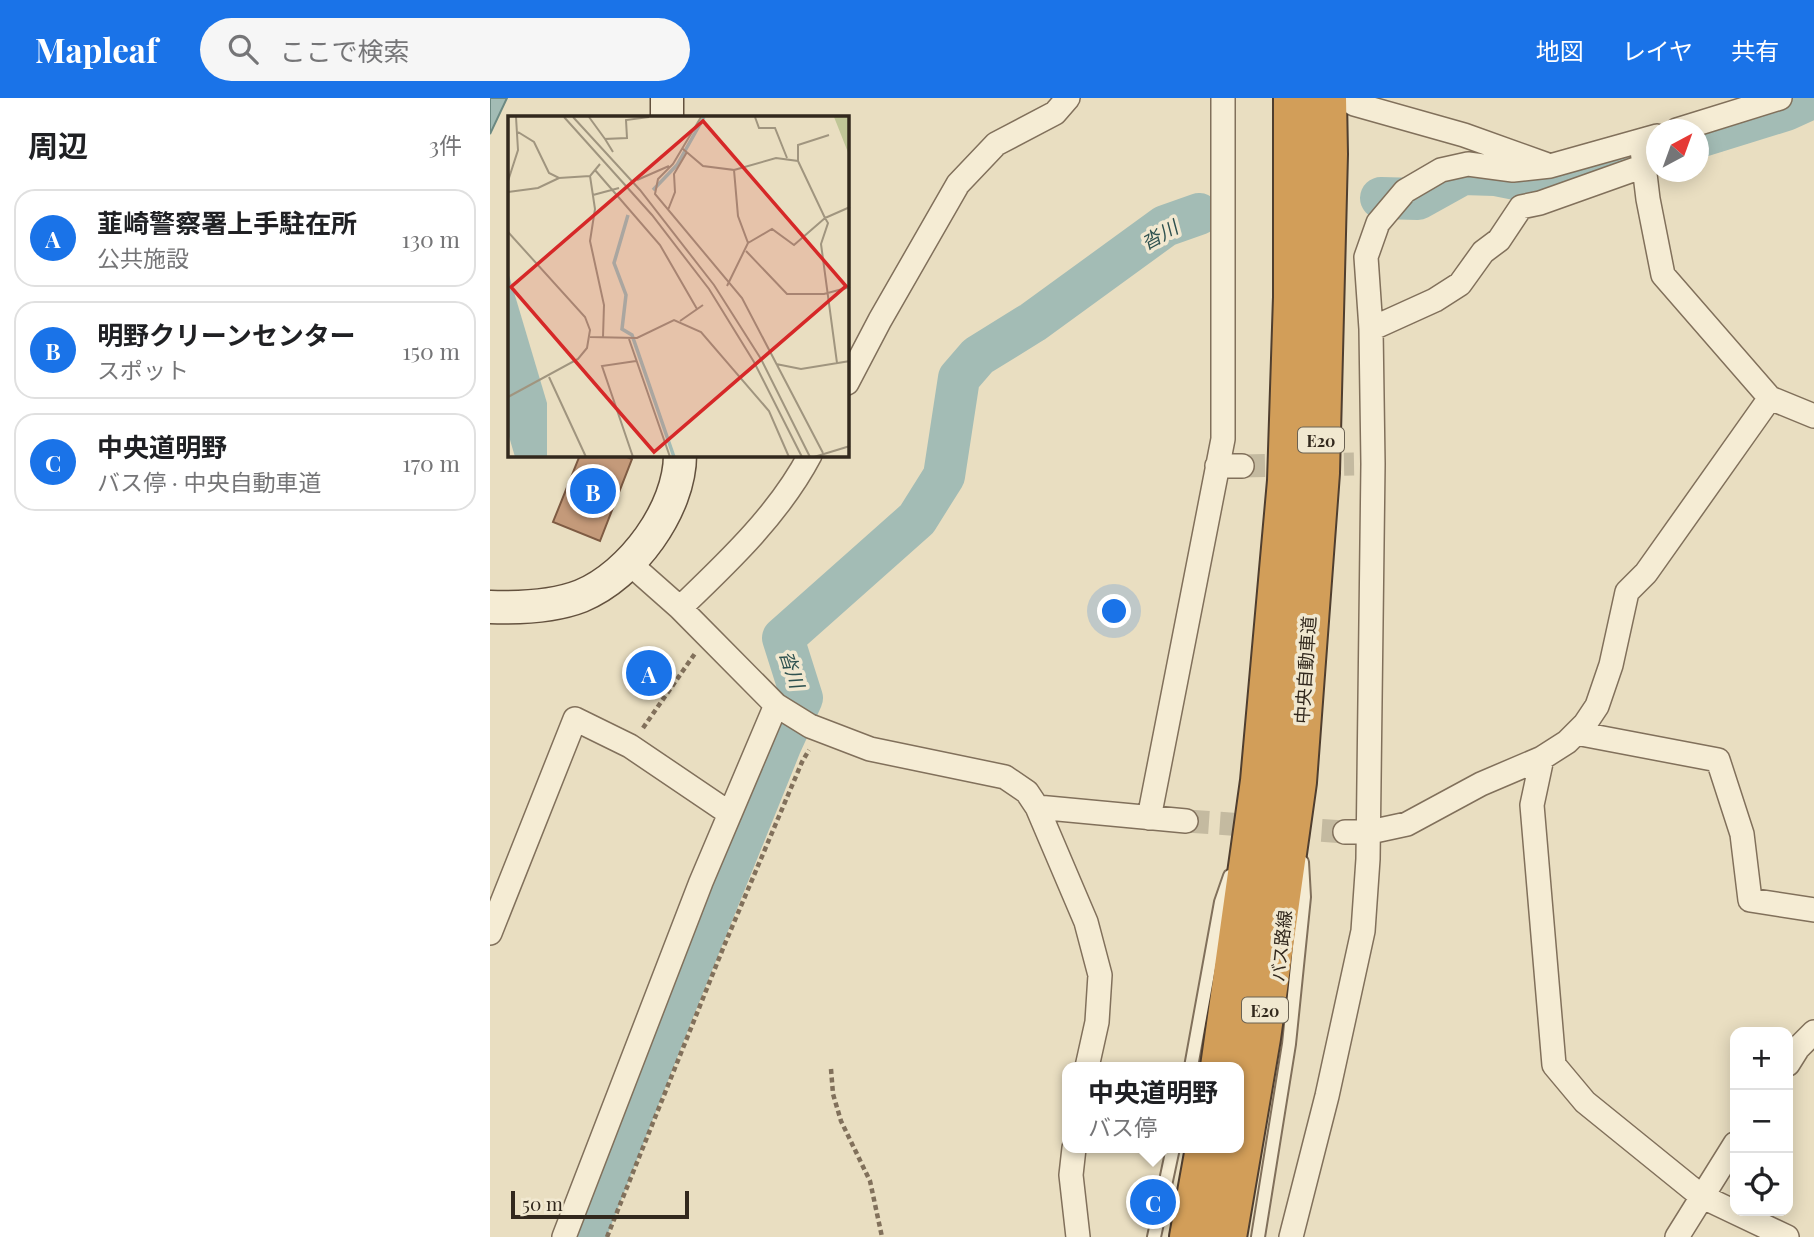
<!DOCTYPE html>
<html lang="ja">
<meta charset="utf-8">
<style>
:root{--surface:#fff;--page:#f6f6f6;--text:#202124;--muted:#757577;--line:#e0e0e0;--accent:#1a73e8}
body{margin:0;font-family:"Playfair Display","Noto Sans JP",serif;background:var(--page);color:var(--text)}
.controls{position:absolute;right:21px;bottom:21px;display:grid;overflow:hidden;border-radius:14px;box-shadow:0 4px 18px #0003}
.controls button{width:63px;height:63px;display:grid;place-items:center;padding:0;border:0;border-bottom:2px solid var(--line);background:var(--surface);color:var(--text);font:35px sans-serif}
.compass{position:absolute;left:1156px;top:21px;width:63px;height:63px;border-radius:50%;background:var(--surface);box-shadow:0 4px 18px #0003;rotate:41deg}
.scale{position:absolute;left:21px;bottom:18px;width:178px;box-sizing:border-box;padding-left:7px;border:4px solid #32281d;border-top:0;font-size:19px;line-height:24px;white-space:nowrap;color:#32281d;-webkit-text-stroke:5px #f1e8d0;paint-order:stroke}
.you{position:absolute;left:625px;top:514px;width:24px;height:24px;margin:-18px;border:5px solid #fff;border-radius:50%;background:#1a73e8;box-shadow:0 0 0 10px #1a73e833}
.badge{display:grid;place-items:center;width:46px;height:46px;border-radius:50%;background:var(--accent);color:#fff;font-size:23px;font-weight:700}
.pin{position:absolute;translate:-50% -50%;border:4px solid #fff;box-shadow:0 2px 7px #0006}
.popup{position:absolute;left:572px;top:964px;width:182px;height:91px;box-sizing:border-box;display:grid;place-content:center;border-radius:14px;background:var(--surface);filter:drop-shadow(0 2px 5px #0005);font-size:23px;white-space:nowrap;color:var(--muted)}
.popup b{font-size:26px;color:var(--text)}
.popup::after{content:'';position:absolute;left:50%;top:100%;margin-left:-14px;border:14px solid transparent;border-top-color:var(--surface)}
.list{margin:0;padding:0;list-style:none}
h2{display:flex;justify-content:space-between;align-items:center;height:91px;margin:0;padding:0 28px;font-size:30px}
h2 small{font-size:23px;font-weight:400;color:var(--muted)}
.list li{display:grid;grid-template-columns:46px 1fr auto;gap:21px;align-items:center;box-sizing:border-box;height:98px;margin:0 14px 14px;padding:0 14px;border:2px solid var(--line);border-radius:21px}
.list b{display:block;font-size:26px;white-space:nowrap}
.list p{margin:0;font-size:23px;white-space:nowrap;color:var(--muted)}
.list em{font-size:23px;font-style:normal;color:var(--muted)}
.icon{flex:none;width:38px;height:38px;fill:none;stroke:currentColor;stroke-width:2;stroke-linecap:round;stroke-linejoin:round}
.map{position:relative;flex:none;width:1324px;height:1139px;overflow:hidden}
header{display:flex;align-items:center;gap:42px;box-sizing:border-box;height:98px;padding:0 35px;background:var(--accent);color:#fff}
header strong{font-size:33px}
nav{display:flex;gap:38px;margin-inline-start:auto;font-size:24px}
.search{width:490px;height:63px;background:var(--page);display:flex;align-items:center;gap:18px;box-sizing:border-box;padding:0 24px;border-radius:38px;color:var(--muted);font-size:26px}
main{display:flex}
aside{flex:1;background:var(--surface)}
.map>svg:first-child{display:block}
.water{fill:#a3bcb5;stroke:#6c8982;stroke-width:2}
.lines{fill:none;stroke-linecap:round;stroke-linejoin:round}
.river{stroke:#a3bcb5;stroke-width:42}
.building{fill:#c49a7a;stroke:#7e5b43;stroke-width:2}
.street-tunnel{stroke:#c4baa0;stroke-width:23;stroke-dasharray:23 11;stroke-linecap:butt}
.lane-casing{stroke:#81705b;stroke-width:16}
.street-casing{stroke:#81705b;stroke-width:26}
.secondary-casing{stroke:#63513e;stroke-width:35}
.highway-casing{stroke:#4f3e2f;stroke-width:42}
.path{stroke:#81705b;stroke-width:4.5;stroke-dasharray:5 3.5;stroke-linecap:butt}
.lane{stroke:#f5ecd4;stroke-width:12}
.street{stroke:#f5ecd4;stroke-width:23}
.secondary{stroke:#f5ecd4;stroke-width:32}
.highway{stroke:#d29e59;stroke-width:38}
.labels{text-anchor:middle;dominant-baseline:central;stroke-width:7;stroke-linejoin:round;paint-order:stroke}
.shield{fill:#f1e8d0;stroke:#6b6253;stroke-width:2}
.shield-label{font-size:16px;font-weight:bold;fill:#32281d}
.street-label{font-size:18px;fill:#32281d;stroke:#f1e8d0}
.water-label{font-size:19px;font-style:italic;fill:#2e514f;stroke:#f1e8d0}
.inset-river{fill:none;stroke:#a3bcb5;stroke-width:3.5}
.inset-road{fill:none;stroke:#a0957f;stroke-width:2}
.view{fill:#d62828;fill-opacity:0.15;stroke:#d62828;stroke-width:3.5}
.inset-edge{fill:none;stroke:#32281d;stroke-width:3.5}
</style>
<header>
<strong>Mapleaf</strong>
<div class="search"><svg class="icon" aria-label="search" viewBox="0 0 24 24"><circle cx="10" cy="10" r="6"/><path d="M15 15l6 6"/></svg>ここで検索</div>
<nav><a>地図</a><a>レイヤ</a><a>共有</a></nav>
</header>
<main>
<aside>
<h2>周辺<small>3件</small></h2>
<ul class="list">
<li><span class="badge">A</span><div><b>韮崎警察署上手駐在所</b><p>公共施設</p></div><em>130 m</em></li>
<li><span class="badge">B</span><div><b>明野クリーンセンター</b><p>スポット</p></div><em>150 m</em></li>
<li><span class="badge">C</span><div><b>中央道明野</b><p>バス停 · 中央自動車道</p></div><em>170 m</em></li>
</ul>
</aside>
<div class="map">
<svg width="1324" height="1139" viewBox="0 0 1324 1139">
<rect width="100%" height="100%" fill="#e9dec1"/>
<path class="water" d="M 0,0 L 17,0 L 0,36 Z"/>
<g class="lines">
<path class="river" d="M 1209,39 L 1296,12 L 1322,0
M 891,100 L 928,101 L 973,76 L 1005,77 L 1040,84 L 1070,85 L 1167,53
M 94,1139 L 179,923 L 291,646 L 312,600 L 293,540 L 427,421 L 454,378 L 469,280 L 488,258 L 543,224 L 675,128 L 709,116"/>
</g>
<path class="building" d="M 90,357 L 132,357 L 142,361 L 110,443 L 63,424 Z"/>
<g class="lines">
<path class="street-tunnel" d="M 752,368 L 864,366
M 696,723 L 855,734"/>
<defs>
<path id="lane" d="M 701,969 L 731,804 L 740,778
M 664,1139 L 683,1050
M 768,1139 L 799,946 L 814,799 L 812,764"/>
<path id="street" d="M 864,6 L 974,37 L 1055,66
M 1187,32 L 1290,0
M 881,231 L 945,202 L 970,186 L 993,154 L 1009,142 L 1031,109 L 1050,105 L 1154,68
M 357,285 L 390,222 L 468,86 L 506,46 L 565,15 L 578,0
M 1280,300 L 1324,318
M 727,368 L 752,368
M 138,464 L 190,510 L 286,607 L 320,628 L 380,651 L 515,679 L 537,694 L 547,709 L 596,824 L 610,877 L 607,924 L 597,969
M 190,510 C 238,464 289,416 320,357
M 1086,635 L 1228,662 L 1252,736 L 1260,802 L 1324,812
M 1052,660 L 1042,707 L 1064,967 L 1095,1004 L 1211,1098 L 1297,1139
M 547,709 L 696,723
M 659,720 L 733,341 L 733,0
M 855,734 L 880,734 L 917,726 L 991,686 L 1052,660 L 1077,644 L 1095,626 L 1107,608 L 1121,567 L 1137,494 L 1156,475 L 1280,300 L 1173,177 L 1158,101 L 1151,43
M 0,835 L 85,621 L 140,648 L 239,715
M 1298,966 L 1308,950 L 1324,934
M 584,1050 L 581,1077 L 588,1139
M 74,1139 L 211,784 L 286,607
M 801,1139 L 837,998 L 873,833 L 878,761 L 883,366 L 881,231 L 876,159 L 888,125 L 915,93 L 951,72 L 978,66 L 1023,72 L 1060,68 L 1167,38
M 1187,1139 L 1245,1046"/>
<path id="secondary" d="M 177,0 L 177,19
M 0,509 C 30,510 63,509 91,498 C 142,477 190,411 190,357"/>
<path id="highway" d="M 730,969 L 770,683 L 797,383 L 803,199 L 803,0
M 699,1139 L 715,1050
M 737,1139 L 771,940 L 807,684 L 830,375 L 838,56 L 837,0"/>
</defs>
<use href="#lane" class="lane-casing"/>
<use href="#street" class="street-casing"/>
<use href="#secondary" class="secondary-casing"/>
<use href="#highway" class="highway-casing"/>
<path class="path" d="M 153,630 L 206,554
M 341,971 L 343,996 L 351,1023 L 380,1083 L 392,1139
M 117,1139 L 234,848 L 312,664 L 319,652"/>
<use href="#lane" class="lane"/>
<use href="#street" class="street"/>
<use href="#secondary" class="secondary"/>
<use href="#highway" class="highway"/>
</g>
<g class="labels">
<g class="shield">
<rect x="808" y="329.5" width="46" height="25" rx="5"/>
<rect x="752" y="899.5" width="46" height="25" rx="5"/>
</g>
<g class="shield-label">
<text x="831" y="342">E20</text>
<text x="775" y="912">E20</text>
</g>
<g class="street-label">
<text transform="translate(815 572) rotate(-86)">中央自動車道</text>
<text transform="translate(791 848) rotate(-84)">バス路線</text>
</g>
<g class="water-label">
<text transform="translate(669 136) rotate(-29)">沓川</text>
<text transform="translate(303 571) rotate(72)">沓川</text>
</g>
</g>
<g transform="translate(18 18)">
<rect width="341" height="341" fill="#e9dec1"/>
<path d="M 326,1 L 341,1 L 341,39 L 330,11 Z" fill="#c0c697"/>
<path d="M 0,156 L 39,287 L 39,341 L 7,341 L 0,317 Z" fill="#a3bcb5"/>
<path class="inset-river" d="M 145,74 L 169,49 L 196,1M 120,99 L 106,147 L 118,179 L 114,213 L 124,219 L 166,341"/>
<path class="inset-road" d="M 56,1 L 144,99 L 201,173 L 246,246 L 294,341M 65,1 L 132,74 L 206,169 L 253,243 L 302,341M 81,1 L 97,23M 193,1 L 165,48 L 150,63 L 147,78 L 234,182 L 315,337M 247,1 L 251,12 L 267,12 L 279,42M 10,16 L 26,26 L 41,57 L 51,62 L 82,60M 175,33 L 195,50 L 226,54 L 230,100 L 240,127 L 219,170M 105,36 L 97,23 L 119,22 L 118,4 L 141,1M 290,45 L 290,29 L 321,19M 92,48 L 82,60 L 87,93 L 82,125 L 96,189 L 95,221M 87,54 L 152,129 L 189,193M 226,54 L 268,42 L 290,45 L 317,102 L 286,129 L 264,113 L 240,127M 129,64 L 161,50M 0,65 L 10,34 L 8,1M 0,76 L 30,72 L 51,62M 85,79 L 111,72M 160,94 L 167,76 L 166,58 L 179,36M 0,116 L 77,201 L 82,214 L 79,232 L 70,243 L 0,281M 238,135 L 279,178 L 316,178 L 342,171M 172,205 L 195,189M 82,221 L 129,222 L 166,204 L 193,216 L 261,295 L 281,341M 121,223 L 162,341M 329,247 L 313,128 L 320,107 L 317,102 L 342,91M 268,248 L 293,253 L 342,245M 41,261 L 78,341M 125,341 L 94,250 L 128,245M 306,341 L 342,330"/>
<path class="view" d="M 195,5 L 338,170 L 146,336 L 3,171 Z"/>
<rect width="341" height="341" class="inset-edge"/>
</g>
</svg>
<div class="controls">
<button>+</button>
<button>−</button>
<button><svg class="icon" aria-label="locate" viewBox="0 0 24 24"><circle cx="12" cy="12" r="6"/><path d="M12 2v4M12 18v4M2 12h4M18 12h4"/></svg></button>
</div>
<svg class="compass" viewBox="-18 -18 36 36"><path d="M0-13l5 13h-10z" fill="#e53935"/><path d="M0 13l5-13h-10z" fill="#757577"/></svg>
<div class="scale">50 m</div>
<div class="you"></div>
<div class="pin badge" style="left:159px;top:575px">A</div>
<div class="pin badge" style="left:103px;top:393px">B</div>
<div class="pin badge" style="left:663px;top:1104px">C</div>
<div class="popup"><b>中央道明野</b>バス停</div>
</div>
</main>
